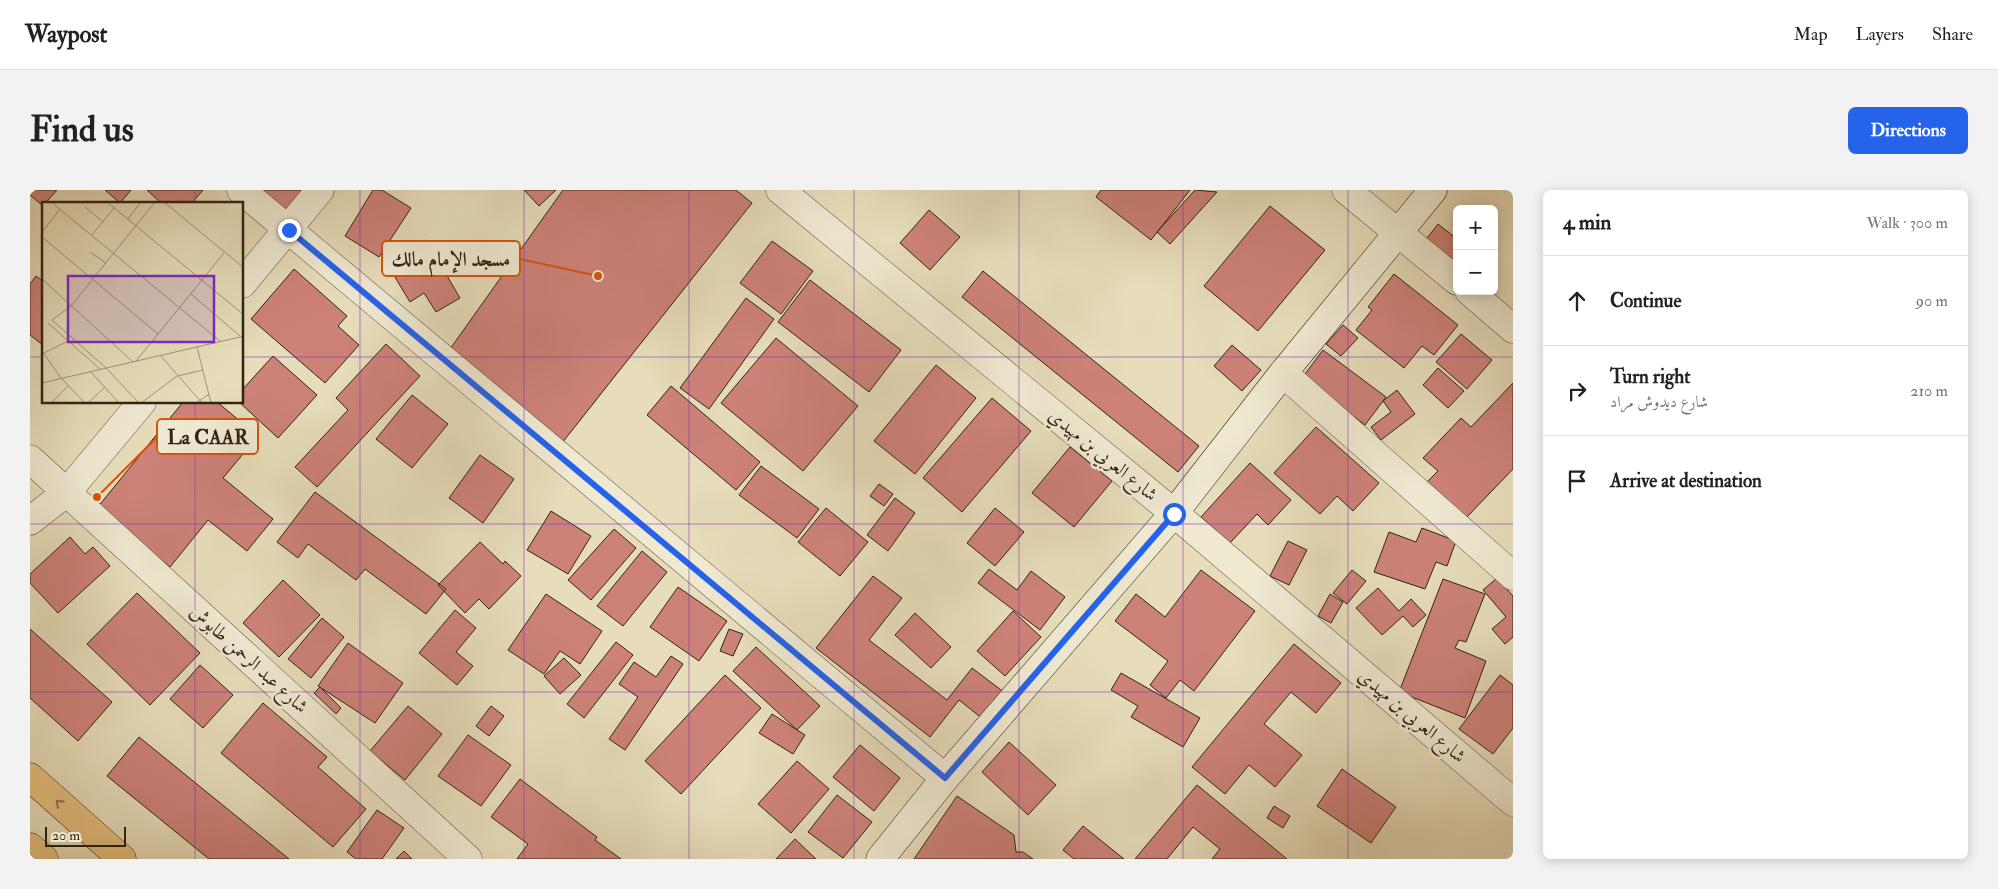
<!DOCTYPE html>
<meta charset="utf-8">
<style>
:root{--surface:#fff;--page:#f2f2f2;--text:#222;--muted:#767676;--line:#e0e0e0;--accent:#2563eb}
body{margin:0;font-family:"IM FELL Double Pica",Amiri,serif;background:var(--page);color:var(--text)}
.controls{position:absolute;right:15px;top:15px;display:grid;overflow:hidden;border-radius:8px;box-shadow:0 2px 12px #0003}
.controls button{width:45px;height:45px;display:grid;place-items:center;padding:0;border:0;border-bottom:1px solid var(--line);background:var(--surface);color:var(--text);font:25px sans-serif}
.scale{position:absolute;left:15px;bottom:12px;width:81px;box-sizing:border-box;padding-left:5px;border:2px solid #302416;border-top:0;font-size:14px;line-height:18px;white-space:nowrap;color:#302416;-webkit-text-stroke:4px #efe9d2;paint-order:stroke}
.stop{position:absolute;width:15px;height:15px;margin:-11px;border:4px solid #2563eb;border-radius:50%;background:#fff}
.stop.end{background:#2563eb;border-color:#fff;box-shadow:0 1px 5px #0008}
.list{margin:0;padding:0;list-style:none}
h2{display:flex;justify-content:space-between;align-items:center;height:65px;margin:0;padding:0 20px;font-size:21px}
h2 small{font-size:16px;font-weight:400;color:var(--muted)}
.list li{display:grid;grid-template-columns:32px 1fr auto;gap:15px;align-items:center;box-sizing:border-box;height:90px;padding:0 20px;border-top:1px solid var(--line)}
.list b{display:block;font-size:19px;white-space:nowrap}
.list p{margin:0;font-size:16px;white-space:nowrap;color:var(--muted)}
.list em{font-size:16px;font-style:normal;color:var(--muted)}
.icon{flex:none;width:28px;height:28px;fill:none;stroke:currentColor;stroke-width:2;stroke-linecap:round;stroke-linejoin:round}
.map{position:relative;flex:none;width:1483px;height:669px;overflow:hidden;border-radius:8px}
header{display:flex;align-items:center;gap:30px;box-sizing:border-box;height:70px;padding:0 25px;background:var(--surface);border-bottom:1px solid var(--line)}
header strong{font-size:24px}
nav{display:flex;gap:28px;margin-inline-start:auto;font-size:18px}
.intro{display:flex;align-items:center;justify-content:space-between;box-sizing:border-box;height:120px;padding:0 30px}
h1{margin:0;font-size:35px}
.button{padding:12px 22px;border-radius:8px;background:var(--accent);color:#fff;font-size:18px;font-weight:700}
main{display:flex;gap:30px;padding:0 30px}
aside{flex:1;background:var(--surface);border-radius:8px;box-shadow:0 2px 12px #0003}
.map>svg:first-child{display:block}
.building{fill:#cd8279;stroke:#302416}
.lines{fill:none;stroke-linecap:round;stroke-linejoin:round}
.minor-casing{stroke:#5e523f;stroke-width:29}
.secondary-casing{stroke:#302416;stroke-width:29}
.primary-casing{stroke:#302416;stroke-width:29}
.minor{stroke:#efe9d2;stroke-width:28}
.secondary{stroke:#efe9d2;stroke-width:28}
.primary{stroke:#e4be7d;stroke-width:28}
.oneway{stroke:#8a714a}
.route{stroke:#2563eb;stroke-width:6}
.grid{fill:none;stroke:#7b2cbf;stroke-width:1;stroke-opacity:0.55}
.labels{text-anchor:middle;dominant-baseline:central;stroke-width:5;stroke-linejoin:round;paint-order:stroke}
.street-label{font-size:19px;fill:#302416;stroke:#efe9d2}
.inset-road{fill:none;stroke:#9e9378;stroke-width:1}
.view{fill:#7b2cbf;fill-opacity:0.15;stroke:#7b2cbf;stroke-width:2.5}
.inset-edge{fill:none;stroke:#302416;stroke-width:2.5}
.leader{fill:none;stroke:#d6540d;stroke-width:2}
.callout-dot{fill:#d6540d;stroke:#efe9d2;stroke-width:2}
.callout{fill:#efe9d2;stroke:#d6540d;stroke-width:2}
.callout-label{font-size:20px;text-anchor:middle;font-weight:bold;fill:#302416}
</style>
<header>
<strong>Waypost</strong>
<nav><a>Map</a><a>Layers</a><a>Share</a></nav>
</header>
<div class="intro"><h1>Find us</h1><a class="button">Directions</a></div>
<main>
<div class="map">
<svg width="1483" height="669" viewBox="0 0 1483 669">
<rect width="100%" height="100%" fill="#e7ddba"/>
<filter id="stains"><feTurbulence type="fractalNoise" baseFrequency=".004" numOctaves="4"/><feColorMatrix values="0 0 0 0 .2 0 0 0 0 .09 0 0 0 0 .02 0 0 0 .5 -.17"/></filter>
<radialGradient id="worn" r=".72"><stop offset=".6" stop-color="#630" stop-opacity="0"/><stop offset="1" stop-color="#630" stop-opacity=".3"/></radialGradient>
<path class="building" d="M 0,0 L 27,0 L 13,16 L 0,5 Z
M 75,0 L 101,0 L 90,13 Z
M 117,0 L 173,0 L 161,14 L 132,14 Z
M 231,0 L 286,0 L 262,27 Z
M 343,0 L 352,0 L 381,18 L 349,67 L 315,46 Z
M 494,0 L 526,0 L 509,16 Z
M 533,0 L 706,0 L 722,13 L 532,253 L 420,159 Z
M 1071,0 L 1160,0 L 1121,50 L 1066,7 Z
M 1165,0 L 1187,2 L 1140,54 L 1127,42 Z
M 1240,16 L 1295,60 L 1228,141 L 1174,96 Z
M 899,20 L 930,47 L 900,80 L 870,53 Z
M 1408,34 L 1427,49 L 1427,77 L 1394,52 Z
M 396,50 L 430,108 L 406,122 L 394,103 L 380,112 L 357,74 Z
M 742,51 L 783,81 L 751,124 L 710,93 Z
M 264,79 L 317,126 L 308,136 L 329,155 L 295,193 L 221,129 Z
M 953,81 L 1169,256 L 1148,282 L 932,107 Z
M 1364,84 L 1428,135 L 1404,165 L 1392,156 L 1374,178 L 1326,140 L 1342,120 L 1338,117 Z
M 6,86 L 14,92 L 14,156 L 0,145 L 0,94 Z
M 780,90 L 871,160 L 839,202 L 748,132 Z
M 716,108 L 744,129 L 679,219 L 650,198 Z
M 1313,135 L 1328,148 L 1311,166 L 1296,154 Z
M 1431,144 L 1462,170 L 1437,199 L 1406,172 Z
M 746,148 L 828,216 L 773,281 L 691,213 Z
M 356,154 L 390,186 L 287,297 L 265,277 L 318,220 L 306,208 Z
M 1202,155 L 1231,180 L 1212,201 L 1184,176 Z
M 1293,160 L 1356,207 L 1335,235 L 1272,188 Z
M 243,166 L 287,205 L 248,248 L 209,212 L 212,212 L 212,200 Z
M 906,175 L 946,208 L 885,284 L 844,251 Z
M 1408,178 L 1434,201 L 1418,218 L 1393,195 Z
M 1483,193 L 1483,279 L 1434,330 L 1396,293 L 1408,281 L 1393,268 L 1431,228 L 1441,237 Z
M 641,196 L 730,272 L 706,300 L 617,225 Z
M 1367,200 L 1385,224 L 1351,250 L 1341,237 L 1361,222 L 1353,211 Z
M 382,205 L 418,234 L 382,278 L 346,249 Z
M 962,208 L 1001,241 L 932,322 L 893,288 Z
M 153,212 L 187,212 L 228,246 L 193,288 L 243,329 L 217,361 L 178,330 L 140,377 L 67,318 Z
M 1286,237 L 1349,293 L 1323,321 L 1307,306 L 1290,324 L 1244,283 Z
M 1040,257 L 1082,291 L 1044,337 L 1002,303 Z
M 450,265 L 484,289 L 453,333 L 419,308 Z
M 1220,273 L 1261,310 L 1238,335 L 1227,324 L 1200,353 L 1171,327 Z
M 731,276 L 789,319 L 767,348 L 709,305 Z
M 849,294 L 863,304 L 854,316 L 840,306 Z
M 285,302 L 416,399 L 396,424 L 335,379 L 326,390 L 278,354 L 268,368 L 247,352 Z
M 865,308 L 885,323 L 858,361 L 837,345 Z
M 796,318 L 838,352 L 810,386 L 768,352 Z
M 965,318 L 994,342 L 965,376 L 937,353 Z
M 521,321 L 561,346 L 538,384 L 497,360 Z
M 1392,338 L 1426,351 L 1417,376 L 1406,372 L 1395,399 L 1344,382 L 1359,342 L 1386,352 Z
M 584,339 L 606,358 L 561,410 L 538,390 Z
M 40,347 L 55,364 L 63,357 L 80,376 L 28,423 L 0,393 L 0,384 Z
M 1258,351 L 1277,360 L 1259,395 L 1240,386 Z
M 450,352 L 473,374 L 475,371 L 491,386 L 459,419 L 449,409 L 435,423 L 408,395 Z
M 612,361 L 637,382 L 593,436 L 567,416 Z
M 959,379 L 987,400 L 1001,381 L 1035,407 L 1010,440 L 948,393 Z
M 1171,380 L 1225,421 L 1164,501 L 1150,490 L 1136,508 L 1120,495 L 1138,471 L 1085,431 L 1106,404 L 1135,427 Z
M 1322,380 L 1336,391 L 1317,414 L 1303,403 Z
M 843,386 L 872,408 L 839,450 L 917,510 L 942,478 L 979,506 L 958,533 L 929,510 L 900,547 L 786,458 Z
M 1467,388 L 1483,406 L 1483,447 L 1475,454 L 1462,439 L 1476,427 L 1453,400 Z
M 1413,389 L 1455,404 L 1436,452 L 1429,450 L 1425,458 L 1456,471 L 1435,528 L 1369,502 Z
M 253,390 L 290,425 L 249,467 L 213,433 Z
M 648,397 L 697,431 L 669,471 L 620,437 Z
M 1348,398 L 1369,421 L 1381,409 L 1396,425 L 1383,437 L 1373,426 L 1352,445 L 1326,418 Z
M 107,403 L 170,463 L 120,515 L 57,454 Z
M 516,404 L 572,441 L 550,474 L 530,461 L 514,484 L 478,460 Z
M 1300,404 L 1313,412 L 1301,433 L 1288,426 Z
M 425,420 L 446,438 L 426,462 L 443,476 L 427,495 L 389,463 Z
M 983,421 L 1011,447 L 975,486 L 947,461 Z
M 885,423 L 921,457 L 901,478 L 865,445 Z
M 292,428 L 314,447 L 281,488 L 258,469 Z
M 0,439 L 82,512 L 48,551 L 0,508 Z
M 699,439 L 713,444 L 703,466 L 690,461 Z
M 586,452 L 603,465 L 554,528 L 537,514 Z
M 318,453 L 373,493 L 345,533 L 288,496 Z
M 1264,454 L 1311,493 L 1286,523 L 1261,502 L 1234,534 L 1272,565 L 1245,597 L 1219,575 L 1195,604 L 1162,577 Z
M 726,457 L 790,516 L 767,540 L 703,481 Z
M 641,466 L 653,474 L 595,560 L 579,549 L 608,507 L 589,494 L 604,472 L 626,487 Z
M 534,468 L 551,485 L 530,504 L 514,486 Z
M 170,475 L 203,505 L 173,538 L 140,509 Z
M 1091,483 L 1170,528 L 1153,557 L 1101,527 L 1108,516 L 1081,500 Z
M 695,485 L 731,518 L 651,604 L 615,571 Z
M 1470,485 L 1483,495 L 1483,538 L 1463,564 L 1429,539 Z
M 290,497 L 311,518 L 306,524 L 284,503 Z
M 233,513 L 297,567 L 288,577 L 336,619 L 303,657 L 191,563 Z
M 378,516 L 412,544 L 375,590 L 340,561 Z
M 461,516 L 474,526 L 459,546 L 446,536 Z
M 742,524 L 775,545 L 763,564 L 729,543 Z
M 438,545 L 481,575 L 451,616 L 408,586 Z
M 109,547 L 259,669 L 179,669 L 77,586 Z
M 979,552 L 1026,595 L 998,625 L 952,582 Z
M 830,555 L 870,588 L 844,621 L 803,587 Z
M 767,571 L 799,599 L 761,643 L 728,614 Z
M 1312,579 L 1366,617 L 1341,653 L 1287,616 Z
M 490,589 L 567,647 L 565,650 L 591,669 L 487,669 L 498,654 L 461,627 Z
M 1167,595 L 1257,669 L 1182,669 L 1190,659 L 1163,637 L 1137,669 L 1105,669 Z
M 807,605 L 842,632 L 813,668 L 778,642 Z
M 927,606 L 984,645 L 986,662 L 993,662 L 1003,669 L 884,669 Z
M 1244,616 L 1260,626 L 1253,638 L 1237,628 Z
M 347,620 L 374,638 L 352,669 L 326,669 L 317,662 Z
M 1053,636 L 1094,669 L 1044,669 L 1033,660 Z
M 765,649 L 786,669 L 746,669 Z
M 374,661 L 382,669 L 366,669 Z"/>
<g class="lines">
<defs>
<path id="minor" d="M 211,0 L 915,588
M 750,0 L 1144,323 L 1483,612
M 1316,0 L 1427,91
M 212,94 L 290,0
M 1439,101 L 1483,139
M 1253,183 L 1483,386
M 0,269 L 438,669
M 0,331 L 37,302 L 112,212"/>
<path id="secondary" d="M 850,669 L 915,588 L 1144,323 L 1253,183 L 1403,0"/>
<path id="primary" d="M 0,587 L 92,669
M 0,657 L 14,669"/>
</defs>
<use href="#minor" class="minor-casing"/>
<use href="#secondary" class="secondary-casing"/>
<use href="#primary" class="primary-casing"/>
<use href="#minor" class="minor"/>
<use href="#secondary" class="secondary"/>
<use href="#primary" class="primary"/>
</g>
<defs><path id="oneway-chevron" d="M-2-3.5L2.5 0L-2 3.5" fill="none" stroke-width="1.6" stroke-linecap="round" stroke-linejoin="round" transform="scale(1.25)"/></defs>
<use class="oneway" href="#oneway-chevron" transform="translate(29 613) rotate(-138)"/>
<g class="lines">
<path class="route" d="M 259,40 L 915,588 L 1144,324"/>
</g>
<path class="grid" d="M 165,0 L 165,14M 330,0 L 330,669M 494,0 L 494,669M 659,0 L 659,669M 824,0 L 824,669M 989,0 L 989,669M 1153,0 L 1153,669M 1318,0 L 1318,669M 0,167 L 14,167M 212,167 L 1483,167M 165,212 L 165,669M 0,334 L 1483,334M 0,502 L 1483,502"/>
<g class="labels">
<g class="street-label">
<text transform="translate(1073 265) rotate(39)">شارع العربي بن مهيدي</text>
<text transform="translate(219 469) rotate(42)">شارع عبد الرحمن طابوش</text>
<text transform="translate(1382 526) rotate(40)">شارع العربي بن مهيدي</text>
</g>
</g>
<g transform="translate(12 12)">
<rect width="201" height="201" fill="#e7ddba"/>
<path class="inset-road" d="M 9,0 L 178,139M 65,0 L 202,113M 122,0 L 202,66M 43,5 L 61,20M 86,17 L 99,0M 0,30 L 18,7M 50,33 L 72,6M 0,35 L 116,132M 48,50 L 64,61M 0,77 L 91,160M 149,92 L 198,134M 10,118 L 29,104 L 113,0M 10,118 L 64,166M 6,121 L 59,168M 155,145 L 169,201M 0,149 L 19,176 L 43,201M 0,152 L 26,139M 118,153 L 160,201M 94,159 L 182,51M 64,166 L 97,201M 49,170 L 77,201M 0,181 L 202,134M 9,201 L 26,184M 46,201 L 63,185M 99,201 L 135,174 L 161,168M 154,201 L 167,192"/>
<path class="view" d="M 26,74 L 172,74 L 172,140 L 26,140 Z"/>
<rect width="201" height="201" class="inset-edge"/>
</g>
<path class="leader" d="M568 86L490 69M67 307L127 247"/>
<g class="callout-dot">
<circle cx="568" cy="86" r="5"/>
<circle cx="67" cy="307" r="5"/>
</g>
<g class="callout">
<rect x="352" y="51" width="138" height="35" rx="5"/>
<rect x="127" y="229" width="101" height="35" rx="5"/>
</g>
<g class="callout-label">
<text x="421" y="76">مسجد الإمام مالك</text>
<text x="178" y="254">La CAAR</text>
</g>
<rect width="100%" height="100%" filter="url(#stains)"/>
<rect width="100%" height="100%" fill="url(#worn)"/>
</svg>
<div class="controls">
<button>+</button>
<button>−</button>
</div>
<div class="scale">20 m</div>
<div class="stop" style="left:1144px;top:324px"></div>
<div class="stop end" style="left:259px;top:40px"></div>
</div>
<aside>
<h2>4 min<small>Walk · 300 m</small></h2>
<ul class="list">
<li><svg class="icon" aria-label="ahead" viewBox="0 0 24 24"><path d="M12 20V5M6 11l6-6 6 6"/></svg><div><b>Continue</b></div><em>90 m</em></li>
<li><svg class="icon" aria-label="right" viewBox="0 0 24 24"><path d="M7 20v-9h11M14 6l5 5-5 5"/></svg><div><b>Turn right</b><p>شارع ديدوش مراد</p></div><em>210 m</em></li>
<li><svg class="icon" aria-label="arrive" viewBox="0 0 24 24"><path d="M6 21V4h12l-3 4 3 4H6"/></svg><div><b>Arrive at destination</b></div></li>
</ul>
</aside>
</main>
